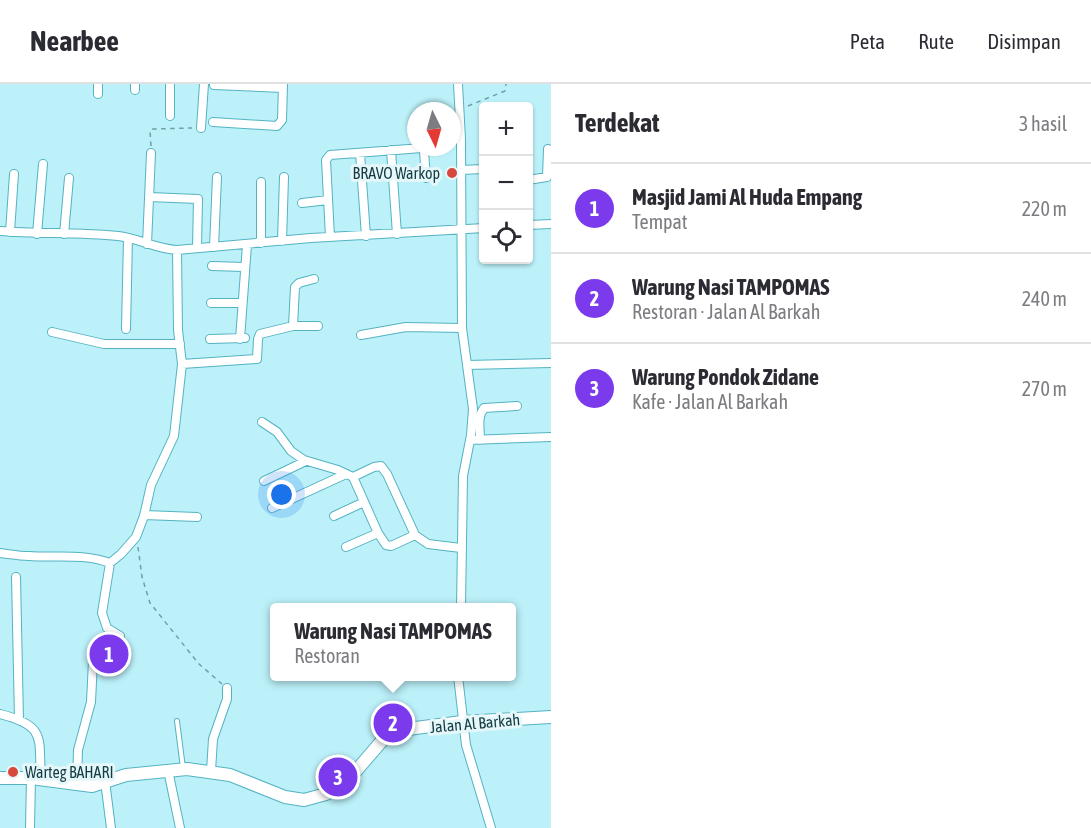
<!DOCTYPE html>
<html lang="id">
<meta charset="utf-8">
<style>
:root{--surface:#fff;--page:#f2f2f3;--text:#2b2b33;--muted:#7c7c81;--line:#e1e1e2;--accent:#7c3aed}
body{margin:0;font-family:"Asap Condensed",sans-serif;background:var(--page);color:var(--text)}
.controls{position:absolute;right:18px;top:18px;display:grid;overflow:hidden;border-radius:6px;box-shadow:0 2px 4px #0004}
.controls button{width:54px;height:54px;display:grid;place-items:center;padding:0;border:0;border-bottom:2px solid var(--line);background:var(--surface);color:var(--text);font:30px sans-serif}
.compass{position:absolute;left:407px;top:18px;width:54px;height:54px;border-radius:50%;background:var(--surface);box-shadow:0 2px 4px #0004;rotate:175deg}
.you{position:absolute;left:282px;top:411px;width:21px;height:21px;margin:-15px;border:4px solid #fff;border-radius:50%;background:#1a73e8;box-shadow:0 0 0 9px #1a73e833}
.badge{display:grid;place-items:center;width:39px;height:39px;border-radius:50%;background:var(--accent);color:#fff;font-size:20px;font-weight:700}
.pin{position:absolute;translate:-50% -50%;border:3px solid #fff;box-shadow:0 2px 6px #0006}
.popup{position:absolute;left:270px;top:519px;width:246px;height:78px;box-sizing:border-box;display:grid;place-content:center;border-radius:6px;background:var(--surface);filter:drop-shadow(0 2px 4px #0005);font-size:20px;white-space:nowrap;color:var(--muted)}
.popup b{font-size:22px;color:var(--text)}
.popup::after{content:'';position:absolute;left:50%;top:100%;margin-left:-12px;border:12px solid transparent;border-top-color:var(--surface)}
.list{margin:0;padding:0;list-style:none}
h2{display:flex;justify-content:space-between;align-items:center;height:78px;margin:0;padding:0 24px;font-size:26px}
h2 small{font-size:20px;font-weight:400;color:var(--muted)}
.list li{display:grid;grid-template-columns:39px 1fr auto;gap:18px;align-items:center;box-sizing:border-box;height:90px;padding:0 24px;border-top:2px solid var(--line)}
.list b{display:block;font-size:22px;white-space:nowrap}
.list p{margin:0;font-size:20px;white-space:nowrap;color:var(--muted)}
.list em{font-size:20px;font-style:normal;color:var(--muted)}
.icon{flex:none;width:33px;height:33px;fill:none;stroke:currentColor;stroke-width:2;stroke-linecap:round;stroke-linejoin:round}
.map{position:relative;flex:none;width:551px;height:744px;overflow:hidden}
header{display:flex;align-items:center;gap:36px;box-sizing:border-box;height:84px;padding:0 30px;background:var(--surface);border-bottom:2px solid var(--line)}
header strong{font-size:28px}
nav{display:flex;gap:33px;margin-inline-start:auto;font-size:21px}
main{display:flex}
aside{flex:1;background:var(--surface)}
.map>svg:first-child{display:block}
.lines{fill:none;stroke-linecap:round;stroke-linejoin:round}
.lane-casing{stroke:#53b3c1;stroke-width:6}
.street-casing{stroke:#53b3c1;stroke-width:10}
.secondary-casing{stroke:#53b3c1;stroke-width:14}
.path{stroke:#6f9fa7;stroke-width:1.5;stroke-dasharray:4.5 4.5;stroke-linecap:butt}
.lane{stroke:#fff;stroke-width:4}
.street{stroke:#fff;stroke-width:8}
.secondary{stroke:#fff;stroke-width:12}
.poi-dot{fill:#d6483c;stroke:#e6f7fa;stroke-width:2}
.labels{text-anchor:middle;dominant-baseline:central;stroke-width:6;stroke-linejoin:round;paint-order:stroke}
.poi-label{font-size:16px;fill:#143d43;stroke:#e6f7fa;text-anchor:end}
.street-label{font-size:16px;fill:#143d43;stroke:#e6f7fa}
</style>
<header>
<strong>Nearbee</strong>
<nav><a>Peta</a><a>Rute</a><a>Disimpan</a></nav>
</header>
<main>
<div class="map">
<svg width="551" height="744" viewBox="0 0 551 744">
<rect width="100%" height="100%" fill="#bcf1fa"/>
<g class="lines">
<defs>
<path id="lane" d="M 177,637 L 183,684"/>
<path id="street" d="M 98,0 L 98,10
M 135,0 L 135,6
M 458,0 L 461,55 L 462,244 L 473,325 L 471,351 L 463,392 L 461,524
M 214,1 L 283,4
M 170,32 L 170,0
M 213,38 L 277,42 L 282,36 L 283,0
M 201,44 L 204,0
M 391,66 L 397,150
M 360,69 L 366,152
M 461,86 L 484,85
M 528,96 L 547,93 L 548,65
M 149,113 L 198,115 L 197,164
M 302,119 L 328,116
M 528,141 L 551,140
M 0,147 C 39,150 79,148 118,152 C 138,154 156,165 177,166 L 311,154 L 484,144
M 10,148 L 14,90
M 37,150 L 43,80
M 64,150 L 69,94
M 330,153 L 326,76 L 330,71 L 422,64 L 424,67 L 426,94
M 282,157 L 284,93
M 261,159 L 261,98
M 147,160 L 151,69
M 214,163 L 217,93
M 212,182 L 244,183
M 211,219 L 242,219
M 293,242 L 295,203 L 299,199 L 314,195
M 126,245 L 128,154
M 52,248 L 104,260 L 180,260
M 361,251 L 406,243 L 462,244
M 210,255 L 245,254
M 240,255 L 247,161
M 182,280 L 257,275 L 258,255 L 260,250 L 293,242 L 318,242
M 467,281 L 551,279
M 262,338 L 277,348 L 291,367 L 304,376 L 338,386 L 353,393 L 374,383 L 381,382 L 387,390 L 415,451
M 470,356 L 551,353
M 480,356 C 480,344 477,333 484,324 L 517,322
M 353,393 L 378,449 L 386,461 L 391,462 L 415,451 L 428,460 L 461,464
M 264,397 L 306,377
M 272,424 L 346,390
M 144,431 L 197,433
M 334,432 L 364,418
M 346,463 L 378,449
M 0,469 C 9,470 19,472 29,472 C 56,474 83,469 110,479 L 121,470 L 136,453 L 144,432 L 151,401 L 174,352 L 182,280 L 178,246 L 177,166
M 110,479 L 102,529 L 107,544 L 120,552
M 16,493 L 19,636
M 458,592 L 466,661 L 491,744
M 0,630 C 48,642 38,655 41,695
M 168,686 L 180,744
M 211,687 L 213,655 L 227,615 L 227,604
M 105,697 L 111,744
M 77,701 L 78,666 L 91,618 L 93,577
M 30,744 L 31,694"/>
<path id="secondary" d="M 0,694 L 31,694 L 92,702 L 126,691 L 187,685 L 230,691 L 285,713 L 304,716 L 326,710 L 350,694 L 380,659 L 386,653 L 400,646 L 462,638 L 551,633"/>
</defs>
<use href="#lane" class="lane-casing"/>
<use href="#street" class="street-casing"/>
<use href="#secondary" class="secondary-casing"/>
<path class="path" d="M 468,22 L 505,7 L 506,0
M 151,62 L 150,47 L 152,45 L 192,44
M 138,463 L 142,493 L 150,519 L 199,580 L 222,600"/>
<use href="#lane" class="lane"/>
<use href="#street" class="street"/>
<use href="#secondary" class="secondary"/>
</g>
<g class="poi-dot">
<circle cx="452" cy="89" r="6"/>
<circle cx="13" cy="688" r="6"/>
</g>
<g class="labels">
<g class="poi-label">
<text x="440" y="89">BRAVO Warkop</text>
<text x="25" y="688" text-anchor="start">Warteg BAHARI</text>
</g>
<g class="street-label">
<text transform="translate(475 639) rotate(-5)">Jalan Al Barkah</text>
</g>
</g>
</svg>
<div class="controls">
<button>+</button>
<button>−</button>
<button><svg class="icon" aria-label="locate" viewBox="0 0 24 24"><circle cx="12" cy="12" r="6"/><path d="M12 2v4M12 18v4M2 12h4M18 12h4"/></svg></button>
</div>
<svg class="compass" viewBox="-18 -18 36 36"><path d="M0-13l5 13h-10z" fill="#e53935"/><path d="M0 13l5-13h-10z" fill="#7c7c81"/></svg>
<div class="you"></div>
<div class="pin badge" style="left:109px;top:570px">1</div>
<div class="pin badge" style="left:393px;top:639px">2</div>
<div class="popup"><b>Warung Nasi TAMPOMAS</b>Restoran</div>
<div class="pin badge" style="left:338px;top:693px">3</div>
</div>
<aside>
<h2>Terdekat<small>3 hasil</small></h2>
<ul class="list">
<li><span class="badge">1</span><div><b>Masjid Jami Al Huda Empang</b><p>Tempat</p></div><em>220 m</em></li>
<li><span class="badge">2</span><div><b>Warung Nasi TAMPOMAS</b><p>Restoran · Jalan Al Barkah</p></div><em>240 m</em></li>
<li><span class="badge">3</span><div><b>Warung Pondok Zidane</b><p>Kafe · Jalan Al Barkah</p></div><em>270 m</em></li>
</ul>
</aside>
</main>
